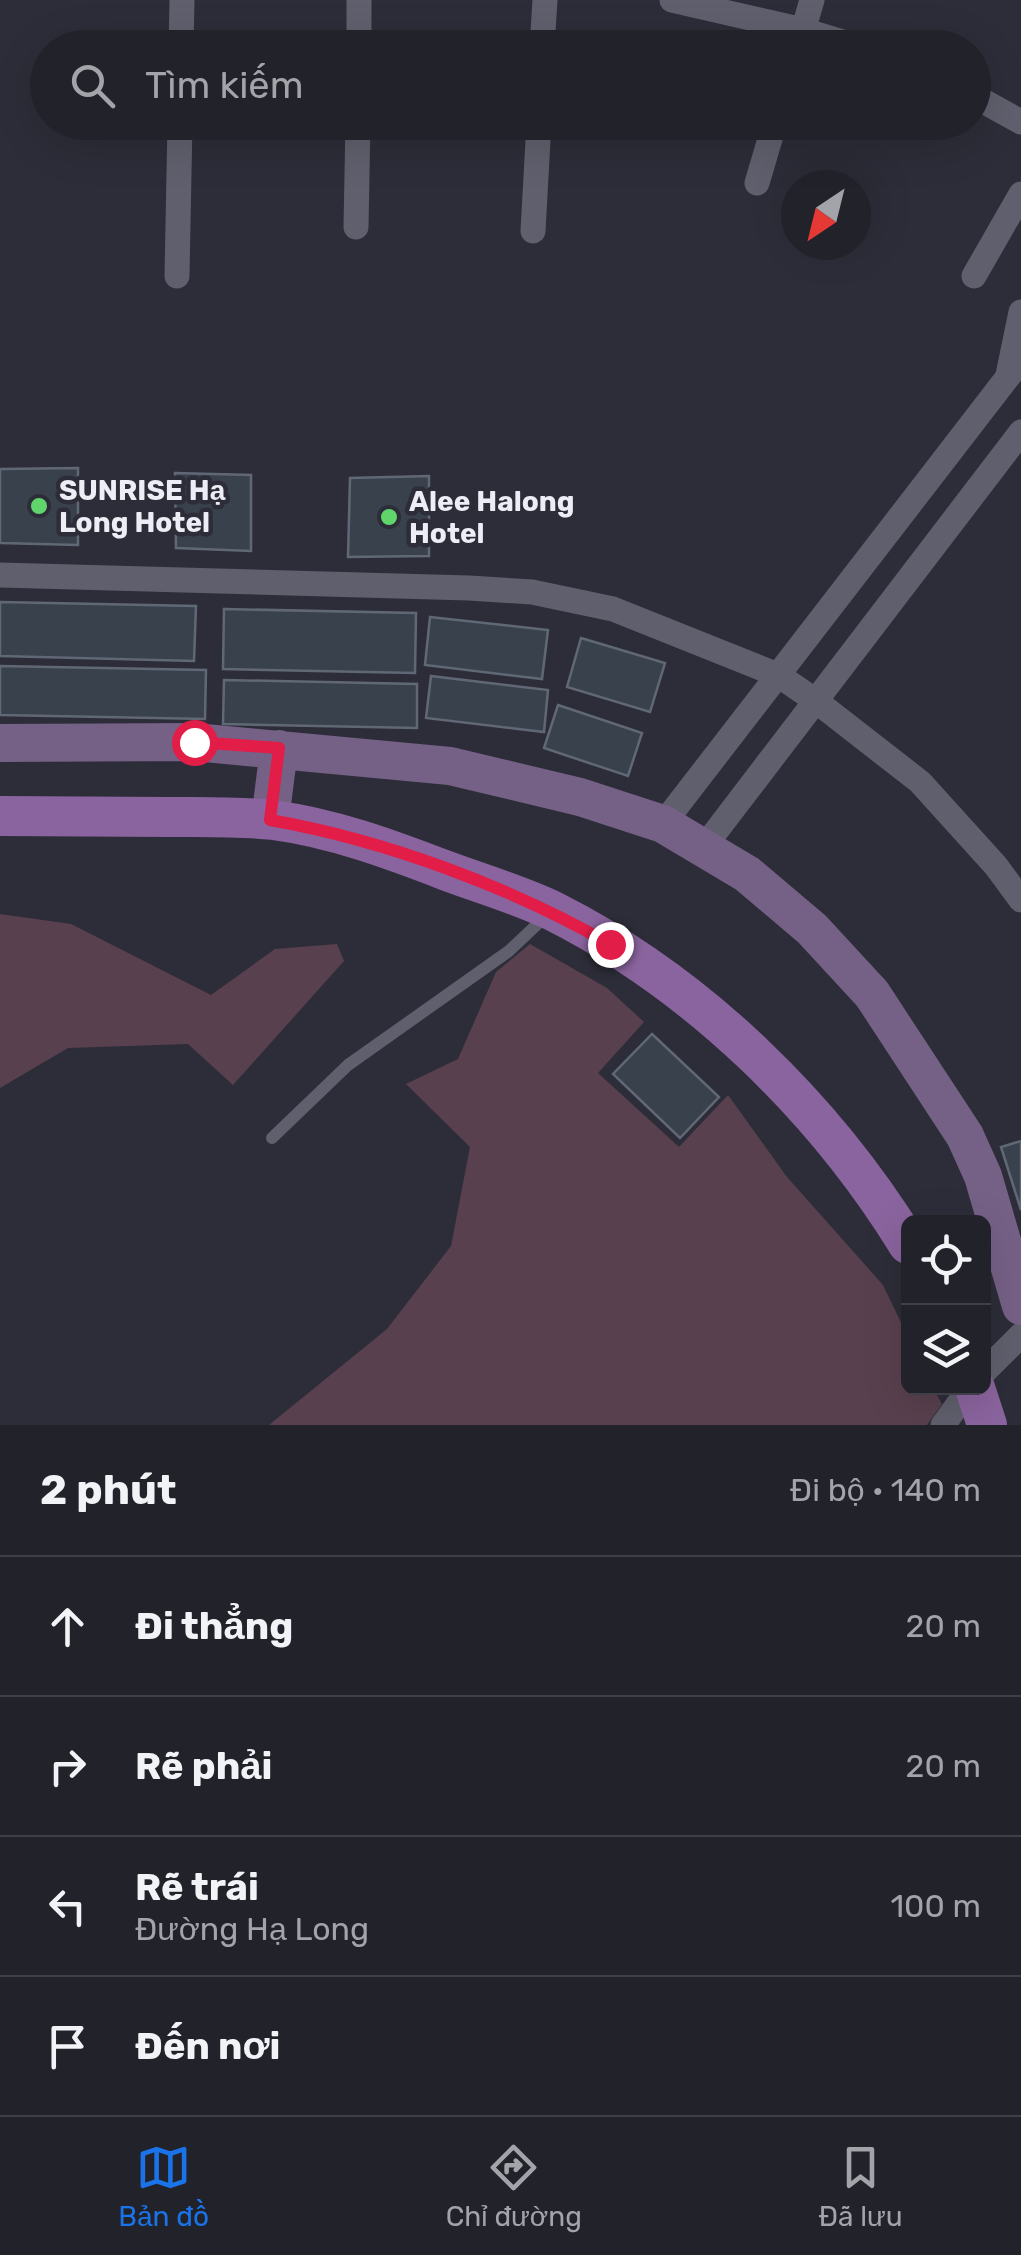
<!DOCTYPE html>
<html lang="vi">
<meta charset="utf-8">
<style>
:root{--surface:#22222b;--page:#2a2a33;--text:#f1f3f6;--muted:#a2a4a9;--line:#3f3f47;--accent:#1a73e8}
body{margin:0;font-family:Rubik,sans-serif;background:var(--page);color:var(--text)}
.controls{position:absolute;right:30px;bottom:30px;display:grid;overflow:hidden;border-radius:15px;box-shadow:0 10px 40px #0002}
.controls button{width:90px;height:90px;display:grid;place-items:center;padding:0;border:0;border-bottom:2px solid var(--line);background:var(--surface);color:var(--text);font:50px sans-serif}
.compass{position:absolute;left:781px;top:170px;width:90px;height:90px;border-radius:50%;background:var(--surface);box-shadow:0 10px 40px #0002;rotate:215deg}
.stop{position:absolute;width:30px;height:30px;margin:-22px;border:8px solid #e11d48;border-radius:50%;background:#fff}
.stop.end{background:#e11d48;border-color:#fff;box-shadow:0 2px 10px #0008}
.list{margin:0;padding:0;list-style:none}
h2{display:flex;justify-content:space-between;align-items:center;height:130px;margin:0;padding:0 40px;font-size:42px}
h2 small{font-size:32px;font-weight:400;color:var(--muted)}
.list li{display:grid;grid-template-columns:65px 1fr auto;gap:30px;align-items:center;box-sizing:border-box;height:140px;padding:0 40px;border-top:2px solid var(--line)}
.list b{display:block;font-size:38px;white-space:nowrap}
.list p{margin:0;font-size:32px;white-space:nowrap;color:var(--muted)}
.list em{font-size:32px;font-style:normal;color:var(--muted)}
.icon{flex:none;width:55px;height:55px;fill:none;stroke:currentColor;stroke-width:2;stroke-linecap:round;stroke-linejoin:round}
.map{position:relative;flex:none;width:1021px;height:1425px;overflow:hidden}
.search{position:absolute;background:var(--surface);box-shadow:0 10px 40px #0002;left:30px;right:30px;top:30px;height:110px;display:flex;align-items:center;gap:25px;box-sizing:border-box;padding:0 35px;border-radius:55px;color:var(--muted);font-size:38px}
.sheet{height:690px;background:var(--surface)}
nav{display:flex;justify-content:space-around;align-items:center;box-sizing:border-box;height:140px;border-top:2px solid var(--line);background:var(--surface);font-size:28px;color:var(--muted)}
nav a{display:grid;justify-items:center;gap:5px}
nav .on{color:var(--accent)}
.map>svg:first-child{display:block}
.green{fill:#59404e}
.building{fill:#39414c;stroke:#606875;stroke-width:2.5}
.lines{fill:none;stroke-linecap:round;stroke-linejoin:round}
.lane{stroke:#605f6d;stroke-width:12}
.street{stroke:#605f6d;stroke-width:25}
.secondary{stroke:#756186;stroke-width:38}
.primary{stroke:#8a649e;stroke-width:40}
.route{stroke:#e11d48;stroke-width:12}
.poi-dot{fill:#5fd56b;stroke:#2d2d39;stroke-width:4}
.labels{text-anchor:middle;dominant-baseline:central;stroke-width:9;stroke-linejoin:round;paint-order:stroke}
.poi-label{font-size:28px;font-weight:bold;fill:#ededf5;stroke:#2d2d39;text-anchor:start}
</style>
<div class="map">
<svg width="1021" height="1425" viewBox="0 0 1021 1425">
<rect width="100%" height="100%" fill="#2d2d39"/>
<path class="green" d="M 0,914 L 71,924 L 211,995 L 275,949 L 337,944 L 344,961 L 233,1085 L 188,1044 L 68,1048 L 0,1088 Z
M 530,944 L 607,988 L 644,1022 L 598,1073 L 679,1147 L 728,1095 L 787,1177 L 883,1285 L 908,1337 L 908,1388 L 933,1388 L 942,1404 L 927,1425 L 269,1425 L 387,1329 L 451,1246 L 470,1147 L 406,1084 L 458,1059 L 496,972 Z"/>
<path class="building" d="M 78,468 L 78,545 L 0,543 L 0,469 Z
M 175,473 L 251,475 L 251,551 L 176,548 Z
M 429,476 L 429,556 L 348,557 L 350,478 Z
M 0,602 L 196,606 L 194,661 L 0,656 Z
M 224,609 L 416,613 L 415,673 L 223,669 Z
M 430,617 L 548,630 L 542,679 L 425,665 Z
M 581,638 L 665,663 L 650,712 L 567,687 Z
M 0,666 L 206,670 L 205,719 L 0,715 Z
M 431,676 L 548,690 L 544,732 L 426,718 Z
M 224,680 L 417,684 L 417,728 L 223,724 Z
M 558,705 L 642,733 L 628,776 L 544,748 Z
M 652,1034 L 719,1097 L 680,1138 L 613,1074 Z
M 1021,1141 L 1021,1210 L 1001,1147 Z"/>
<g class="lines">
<path class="lane" d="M 272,1138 L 348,1065 L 509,951 L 546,916"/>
<path class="street" d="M 672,0 L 803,30 L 862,48
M 181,48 L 182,0
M 359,48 L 359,0
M 542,48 L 545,0
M 798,48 L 812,0
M 974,96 L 1021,122
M 757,183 L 775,122
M 356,227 L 358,122
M 533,231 L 539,122
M 177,276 L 180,122
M 974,276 L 1021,194
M 1008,375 L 1021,312
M 0,575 L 469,588 L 532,592 L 613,609 L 778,675 L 816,701 L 920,782 L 996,866 L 1021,900
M 663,824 L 1021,360
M 704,847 L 1021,432
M 984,1372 L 1021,1335
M 943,1425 L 970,1388"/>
<path class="secondary" d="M 0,743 L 194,742 L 450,766 L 580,797 L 663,824 L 747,874 L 812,929 L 872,994 L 965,1136 L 983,1176 L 1021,1306
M 270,820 L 279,749"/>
<path class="primary" d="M 0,816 C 56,816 111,817 167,817 C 202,817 238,816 273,820 C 333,828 390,849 447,871 C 482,884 520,895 553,911 C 698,984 824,1108 908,1244
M 975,1388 L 987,1425"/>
</g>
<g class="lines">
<path class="route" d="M 194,742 L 279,748 L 270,820 C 384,840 509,886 610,944"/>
</g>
<g class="poi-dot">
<circle cx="39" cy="506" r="10"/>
<circle cx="389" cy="517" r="10"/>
</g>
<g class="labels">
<g class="poi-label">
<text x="59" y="490">SUNRISE Hạ<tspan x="59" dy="32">Long Hotel</tspan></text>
<text x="409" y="501">Alee Halong<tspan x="409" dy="32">Hotel</tspan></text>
</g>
</g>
</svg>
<div class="controls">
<button><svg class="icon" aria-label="locate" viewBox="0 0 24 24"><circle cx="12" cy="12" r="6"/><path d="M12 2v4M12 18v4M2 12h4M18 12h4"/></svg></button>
<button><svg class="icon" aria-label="layers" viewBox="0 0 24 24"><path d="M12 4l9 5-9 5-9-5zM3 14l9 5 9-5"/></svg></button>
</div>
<svg class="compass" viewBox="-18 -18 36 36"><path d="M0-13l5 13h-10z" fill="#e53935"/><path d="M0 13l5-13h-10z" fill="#a2a4a9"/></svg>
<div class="stop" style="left:194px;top:742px"></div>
<div class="stop end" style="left:610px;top:944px"></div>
<div class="search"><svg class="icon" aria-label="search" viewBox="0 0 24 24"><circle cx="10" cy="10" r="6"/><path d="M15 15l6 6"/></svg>Tìm kiếm</div>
</div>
<section class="sheet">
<h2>2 phút<small>Đi bộ · 140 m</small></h2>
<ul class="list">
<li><svg class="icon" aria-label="ahead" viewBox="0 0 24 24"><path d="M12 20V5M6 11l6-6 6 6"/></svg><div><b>Đi thẳng</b></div><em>20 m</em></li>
<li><svg class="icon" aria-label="right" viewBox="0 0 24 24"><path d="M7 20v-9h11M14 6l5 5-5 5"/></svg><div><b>Rẽ phải</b></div><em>20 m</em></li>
<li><svg class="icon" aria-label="left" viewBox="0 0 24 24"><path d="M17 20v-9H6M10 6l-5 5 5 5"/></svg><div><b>Rẽ trái</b><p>Đường Hạ Long</p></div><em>100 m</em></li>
<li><svg class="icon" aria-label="arrive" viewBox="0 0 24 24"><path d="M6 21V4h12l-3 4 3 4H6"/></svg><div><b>Đến nơi</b></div></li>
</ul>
</section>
<nav>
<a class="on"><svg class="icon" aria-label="map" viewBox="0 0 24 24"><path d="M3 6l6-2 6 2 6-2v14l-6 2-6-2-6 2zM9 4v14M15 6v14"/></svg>Bản đồ</a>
<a><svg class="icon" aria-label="directions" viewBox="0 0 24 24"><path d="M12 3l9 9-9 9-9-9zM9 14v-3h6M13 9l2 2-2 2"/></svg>Chỉ đường</a>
<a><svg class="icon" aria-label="saved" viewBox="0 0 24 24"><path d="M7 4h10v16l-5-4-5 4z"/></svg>Đã lưu</a>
</nav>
